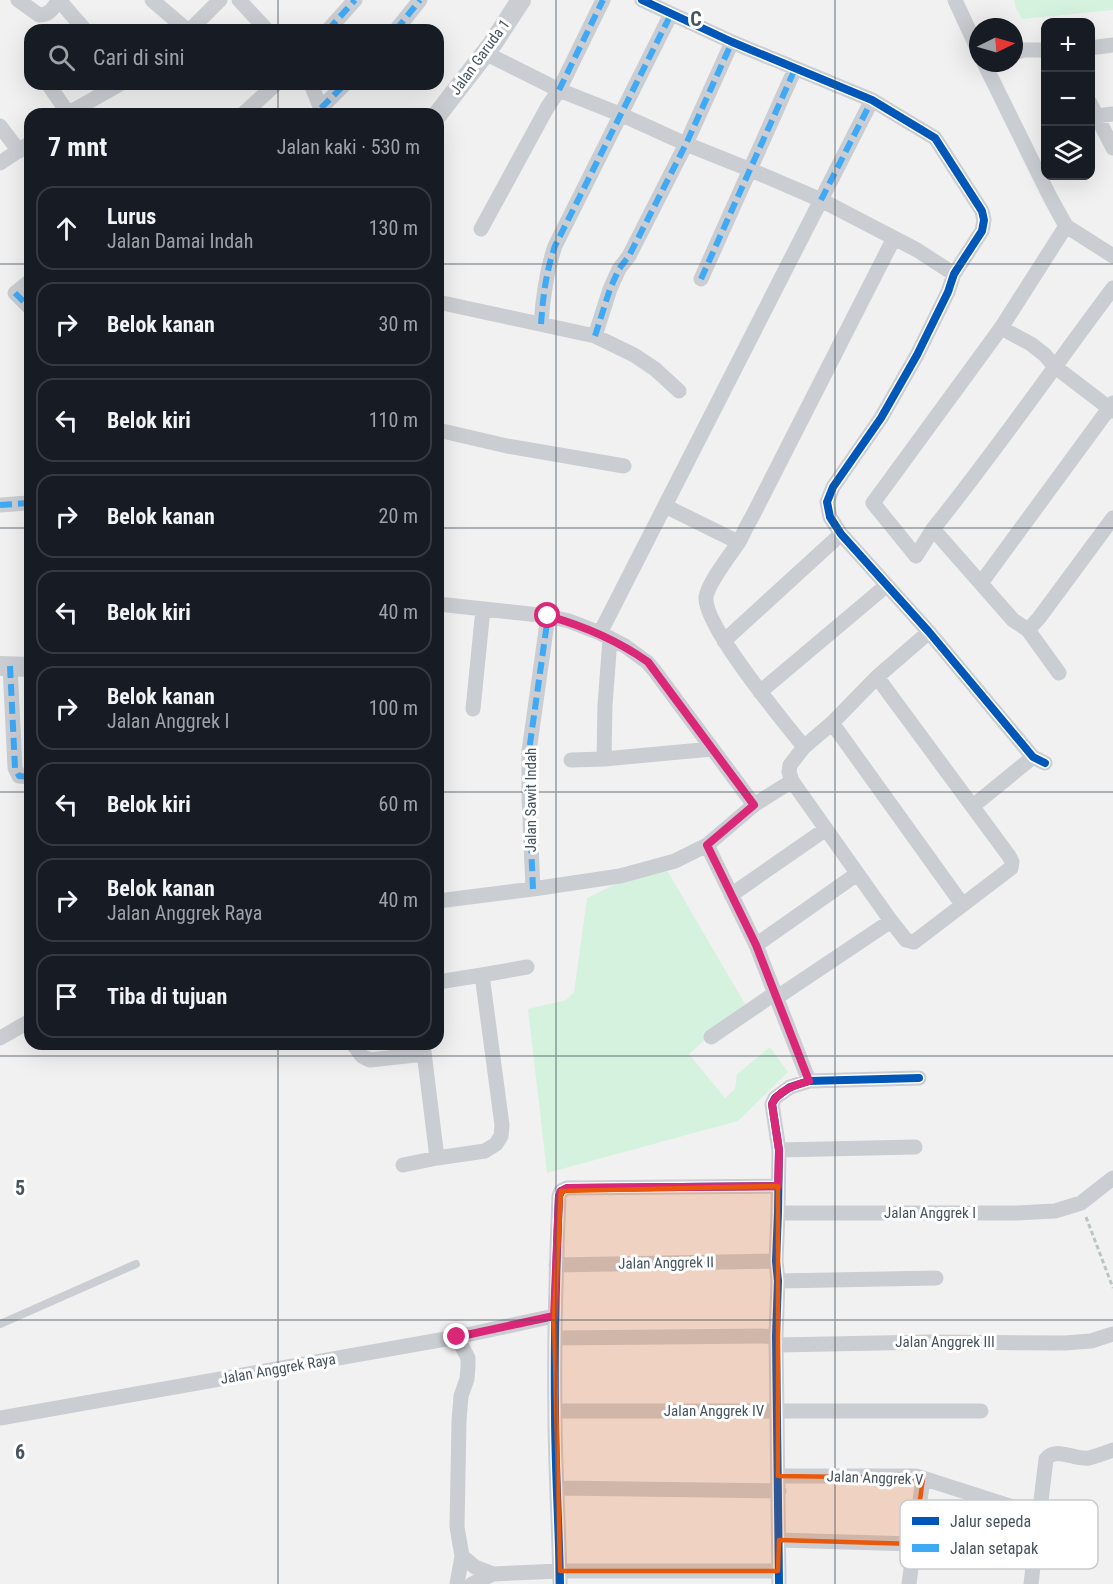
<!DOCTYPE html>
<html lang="id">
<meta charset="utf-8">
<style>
:root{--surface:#171b24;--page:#20242c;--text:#f1f3f6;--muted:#9ea1a6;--line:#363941}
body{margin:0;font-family:"Roboto Condensed",sans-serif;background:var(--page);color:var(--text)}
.controls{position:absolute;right:18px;top:18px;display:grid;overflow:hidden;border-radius:12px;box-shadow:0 6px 24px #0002}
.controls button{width:54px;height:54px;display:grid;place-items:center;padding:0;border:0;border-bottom:2px solid var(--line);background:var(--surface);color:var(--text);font:30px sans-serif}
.compass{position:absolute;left:969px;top:18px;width:54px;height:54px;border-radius:50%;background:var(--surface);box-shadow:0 6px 24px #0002;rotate:85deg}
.stop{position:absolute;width:18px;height:18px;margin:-14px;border:4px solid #db2777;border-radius:50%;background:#fff}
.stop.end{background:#db2777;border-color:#fff;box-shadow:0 2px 6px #0008}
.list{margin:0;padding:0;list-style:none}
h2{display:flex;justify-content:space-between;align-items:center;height:78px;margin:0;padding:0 24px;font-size:26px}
h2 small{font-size:20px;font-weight:400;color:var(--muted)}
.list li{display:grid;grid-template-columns:39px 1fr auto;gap:18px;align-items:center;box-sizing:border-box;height:84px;margin:0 12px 12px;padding:0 12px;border:2px solid var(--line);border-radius:18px}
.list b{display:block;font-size:22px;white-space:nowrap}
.list p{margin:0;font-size:20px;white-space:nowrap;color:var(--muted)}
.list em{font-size:20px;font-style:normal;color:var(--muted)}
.icon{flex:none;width:33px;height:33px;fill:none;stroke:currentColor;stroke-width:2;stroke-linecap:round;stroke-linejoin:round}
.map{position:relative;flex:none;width:1113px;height:1584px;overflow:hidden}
.search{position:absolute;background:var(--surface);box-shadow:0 6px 24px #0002;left:24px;top:24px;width:420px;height:66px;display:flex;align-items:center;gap:15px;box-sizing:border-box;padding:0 21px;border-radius:18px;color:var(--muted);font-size:22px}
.panel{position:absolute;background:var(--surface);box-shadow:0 6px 24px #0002;left:24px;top:108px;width:420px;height:942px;border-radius:18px}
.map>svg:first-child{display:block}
.green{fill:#d5f2df}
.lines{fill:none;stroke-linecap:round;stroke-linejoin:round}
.path{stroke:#b8c6c1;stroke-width:3;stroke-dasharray:4.5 3;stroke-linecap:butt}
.service{stroke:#cacdd1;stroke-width:8}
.minor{stroke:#cacdd1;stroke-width:15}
.tertiary{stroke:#cacdd1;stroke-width:20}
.quiet{stroke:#3fa9f5;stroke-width:6;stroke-dasharray:12 6;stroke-linecap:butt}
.cycleway-casing{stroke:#fff;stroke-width:11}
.cycleway{stroke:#0057b8;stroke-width:8}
.route{stroke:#db2777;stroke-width:8}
.marked{fill:#e8590c;fill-opacity:0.2;stroke:#e8590c;stroke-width:4.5;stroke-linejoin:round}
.grid{fill:none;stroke:#475460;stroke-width:1.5;stroke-opacity:0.55}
.labels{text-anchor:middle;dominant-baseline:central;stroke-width:6;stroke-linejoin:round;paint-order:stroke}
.street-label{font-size:15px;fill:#475460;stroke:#fff}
.key{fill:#fff;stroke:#c8cccf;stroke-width:1.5}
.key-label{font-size:16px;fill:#475460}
.grid-label{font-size:20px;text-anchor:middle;font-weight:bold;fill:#475460;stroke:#fff;stroke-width:6;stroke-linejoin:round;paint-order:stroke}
</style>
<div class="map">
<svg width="1113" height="1584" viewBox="0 0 1113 1584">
<rect width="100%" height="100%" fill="#f2f1f1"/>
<path class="green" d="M 1014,0 L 1113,0 L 1113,10 L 1022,19 L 1016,8 Z
M 662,869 L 668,872 L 745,1004 L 689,1054 L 725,1098 L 735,1089 L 737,1074 L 770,1047 L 788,1072 L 738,1121 L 547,1173 L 528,1009 L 566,1000 L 574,992 L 587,898 L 614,885 Z"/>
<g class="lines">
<path class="path" d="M 1086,1217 L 1113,1288"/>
<path class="service" d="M 0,1324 L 136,1264"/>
<path class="minor" d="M 18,0 L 39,15 C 50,15 53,8 59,0 L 85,30
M 152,0 L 187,30
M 239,0 L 267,30
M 642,0 L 732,42 L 872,100 L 935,138 L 982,211 L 984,220 L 982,231 L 954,274 L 948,292 L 917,355 L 881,418 L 833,487 L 827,502 L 830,517 L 841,534 L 929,632 L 1033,757 L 1045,763
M 955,0 L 978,50
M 190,30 L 220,0
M 328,30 L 355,0
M 396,30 L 420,0
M 1090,48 L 1113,45
M 485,53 L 559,90 L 622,115 L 686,144 L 751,170 L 821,200 L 917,250 L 954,274
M 1014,53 L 1024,50 L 1046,50
M 984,63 L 1051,199 L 1066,226 L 1113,256
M 48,84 L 68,113
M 311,84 L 323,114
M 1090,103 L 1113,148
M 321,108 L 345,84
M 67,114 L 120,84
M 243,114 L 276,84
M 1096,116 L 1113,114
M 0,126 L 19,151
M 0,163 L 30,143
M 481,229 L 547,108 L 559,90 L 603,0
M 701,279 L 795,69
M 30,281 L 15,293 L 30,308
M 438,302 L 595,336 L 634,355 L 655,369 L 679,391
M 541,324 C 543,296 546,272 555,246 L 671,14
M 1001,328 L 1031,344 L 1045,355 L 1054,366 L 1113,411
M 595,336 L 610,289 L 619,269 L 629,256 L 686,144 L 732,42
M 438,430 L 507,446 L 624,466
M 0,505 L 28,503
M 665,506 L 738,542
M 933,529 C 996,451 1053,368 1113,288
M 981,583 L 1113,403
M 438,604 L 548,616 L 569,621 L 600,633 L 625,646 L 647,662 L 654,670 L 754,805
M 1028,630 L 1039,618 L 1113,518
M 600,633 L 872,100
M 724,641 L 841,534
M 10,666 L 15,768 L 19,776 L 30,777
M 1059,673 L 1028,630 L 1013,620 L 933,529 L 916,556 L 873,503 L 1001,328 L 1066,226
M 760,692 L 887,585
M 473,709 L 483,609
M 832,723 L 962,904
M 804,747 C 784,722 703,625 706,597 C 708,583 730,555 739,542 C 743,534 747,525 752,517 L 894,238
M 604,759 L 605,705 L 610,639
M 571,760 L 604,759 L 712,749
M 792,781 L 891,921
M 973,806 L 1033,757
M 533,889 L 529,798 L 529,751 L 548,616
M 731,895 L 826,829
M 438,901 L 533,889 L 620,876 L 675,861 L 707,845
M 756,945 L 857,874
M 482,975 L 527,967
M 776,998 L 891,921 L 906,940 L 914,942 L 1011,868 L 1012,862 L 1009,856 L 877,677
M 711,1037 L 774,994
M 0,1038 L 30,1021
M 353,1044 L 362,1056 L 370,1060 L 424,1054
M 423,1044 L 437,1158
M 809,1081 L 756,945 L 707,845 L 754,805 L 792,781 L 789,772 L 790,765 L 804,747 L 832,723 L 877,677 L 929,632
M 779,1150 L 915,1147
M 403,1165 L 437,1158 L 485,1151 L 496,1144 L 501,1136 L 502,1125 L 482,975 L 438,982
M 778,1213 L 1016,1213 L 1055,1211 L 1081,1203 L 1113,1178
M 556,1265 L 776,1261
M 778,1281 L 936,1278
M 457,1337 L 468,1358 L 468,1367 L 467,1379 L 461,1396 L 459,1421 L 457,1527 L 462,1556 L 475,1567 L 493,1574 L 560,1571 L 778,1571
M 556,1338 L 776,1336
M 777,1345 L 930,1342 L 1065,1343 L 1091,1341 L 1113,1334
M 555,1411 L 981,1411
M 0,1418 L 457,1337 L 554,1316
M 778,1476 L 916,1476 L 1038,1515
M 558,1488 L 779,1491
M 779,1540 L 914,1544
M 457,1584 L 462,1556
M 472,1584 L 493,1574
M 560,1584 C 559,1526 555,1468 555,1411 C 554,1339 556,1268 559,1196 L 561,1191 L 567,1188 L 778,1186
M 779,1584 L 776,1336 L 778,1281 L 776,1261 L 778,1213 L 779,1150 L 772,1104 L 775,1098 L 790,1087 L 809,1081 L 919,1078
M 909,1584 L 923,1478
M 1031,1584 L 1046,1459 C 1056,1446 1074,1460 1089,1458 C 1097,1456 1105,1453 1113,1450"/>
<path class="tertiary" d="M 438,114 L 493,43 L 521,0
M 0,666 L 30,667"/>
<path class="quiet" d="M 328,30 L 355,0
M 396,30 L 420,0
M 559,90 L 603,0
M 321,108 L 345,84
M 821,200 L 872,100
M 701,279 L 795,69
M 15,293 L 30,308
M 541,324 C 543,296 546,272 555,246 L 671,14
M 595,336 L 610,289 L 619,269 L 629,256 L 686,144 L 732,42
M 0,505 L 28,503
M 10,666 L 15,768 L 19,776 L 30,777
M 533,889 L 529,798 L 529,751 L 548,616"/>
<defs>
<path id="cycleway" d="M 642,0 L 732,42 L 872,100 L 935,138 L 982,211 L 984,220 L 982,231 L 954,274 L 948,292 L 917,355 L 881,418 L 833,487 L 827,502 L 830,517 L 841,534 L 929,632 L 1033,757 L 1045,763
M 560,1584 C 559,1526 555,1468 555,1411 C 554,1339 556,1268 559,1196 L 561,1191 L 567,1188 L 778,1186
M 779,1584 L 776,1336 L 778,1281 L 776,1261 L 778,1213 L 779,1150 L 772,1104 L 775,1098 L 790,1087 L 809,1081 L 919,1078"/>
</defs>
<use href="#cycleway" class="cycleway-casing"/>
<use href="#cycleway" class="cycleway"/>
</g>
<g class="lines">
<path class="route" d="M 457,1337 L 554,1316 L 559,1196 L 561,1191 L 567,1188 L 778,1186 L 779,1150 L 772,1104 C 779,1090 795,1085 809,1081 L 756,945 L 707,845 L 754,805 L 648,662 C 617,640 584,626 548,616"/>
</g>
<path class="marked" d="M 778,1186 L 778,1476 L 923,1478 L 914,1544 L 779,1540 L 778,1571 L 560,1571 L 554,1316 L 561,1191 Z"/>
<path class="grid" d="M 278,0 L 278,30M 556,0 L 556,1584M 835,0 L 835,1584M 278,84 L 278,114M 0,264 L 30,264M 438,264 L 1113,264M 0,528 L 30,528M 438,528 L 1113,528M 0,792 L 30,792M 438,792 L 1113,792M 278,1044 L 278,1584M 0,1056 L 1113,1056M 0,1320 L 1113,1320"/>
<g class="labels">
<g class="street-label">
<text transform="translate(480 57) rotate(-54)">Jalan Garuda 1</text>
<text transform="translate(531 800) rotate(-90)">Jalan Sawit Indah</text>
<text x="930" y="1213">Jalan Anggrek I</text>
<text transform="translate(666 1263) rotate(-1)">Jalan Anggrek II</text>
<text x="945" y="1342">Jalan Anggrek III</text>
<text transform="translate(278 1369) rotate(-10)">Jalan Anggrek Raya</text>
<text x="714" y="1411">Jalan Anggrek IV</text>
<text transform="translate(875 1478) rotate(2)">Jalan Anggrek V</text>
</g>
</g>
<rect x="900" y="1500" width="198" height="69" rx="9" class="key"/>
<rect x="912" y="1517" width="27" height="8" fill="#0057b8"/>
<rect x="912" y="1544" width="27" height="8" fill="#3fa9f5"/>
<g class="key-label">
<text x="950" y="1527">Jalur sepeda</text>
<text x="950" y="1554">Jalan setapak</text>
</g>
<g class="grid-label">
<text x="696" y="26">C</text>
<text x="20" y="1195">5</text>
<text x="20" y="1459">6</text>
</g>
</svg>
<div class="controls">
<button>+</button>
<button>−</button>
<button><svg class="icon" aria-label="layers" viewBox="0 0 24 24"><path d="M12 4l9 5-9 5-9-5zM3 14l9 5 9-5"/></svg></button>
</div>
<svg class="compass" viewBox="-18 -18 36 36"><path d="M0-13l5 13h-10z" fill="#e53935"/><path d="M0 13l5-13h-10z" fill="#9ea1a6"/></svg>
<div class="stop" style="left:548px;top:616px"></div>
<div class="stop end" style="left:457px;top:1337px"></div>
<div class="search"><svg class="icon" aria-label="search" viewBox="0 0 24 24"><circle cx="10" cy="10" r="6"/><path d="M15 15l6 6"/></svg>Cari di sini</div>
<section class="panel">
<h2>7 mnt<small>Jalan kaki · 530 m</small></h2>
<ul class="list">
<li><svg class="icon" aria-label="ahead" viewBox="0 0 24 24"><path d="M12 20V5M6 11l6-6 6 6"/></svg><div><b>Lurus</b><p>Jalan Damai Indah</p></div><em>130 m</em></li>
<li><svg class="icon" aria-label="right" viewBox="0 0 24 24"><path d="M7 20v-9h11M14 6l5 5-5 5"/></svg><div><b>Belok kanan</b></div><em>30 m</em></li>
<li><svg class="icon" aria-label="left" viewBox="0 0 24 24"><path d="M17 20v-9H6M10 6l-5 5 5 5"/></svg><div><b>Belok kiri</b></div><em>110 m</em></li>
<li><svg class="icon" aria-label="right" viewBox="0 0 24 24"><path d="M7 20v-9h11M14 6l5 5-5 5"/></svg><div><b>Belok kanan</b></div><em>20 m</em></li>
<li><svg class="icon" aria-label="left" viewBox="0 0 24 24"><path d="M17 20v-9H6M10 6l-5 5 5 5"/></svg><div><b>Belok kiri</b></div><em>40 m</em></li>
<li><svg class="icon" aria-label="right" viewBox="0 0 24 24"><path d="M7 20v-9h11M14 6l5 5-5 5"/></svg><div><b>Belok kanan</b><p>Jalan Anggrek I</p></div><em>100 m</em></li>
<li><svg class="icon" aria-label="left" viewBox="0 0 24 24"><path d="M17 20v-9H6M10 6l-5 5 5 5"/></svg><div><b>Belok kiri</b></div><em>60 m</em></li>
<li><svg class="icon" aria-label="right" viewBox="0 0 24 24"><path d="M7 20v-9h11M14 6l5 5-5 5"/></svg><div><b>Belok kanan</b><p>Jalan Anggrek Raya</p></div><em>40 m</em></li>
<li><svg class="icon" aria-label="arrive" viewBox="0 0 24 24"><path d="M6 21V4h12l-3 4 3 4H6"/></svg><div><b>Tiba di tujuan</b></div></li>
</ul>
</section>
</div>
